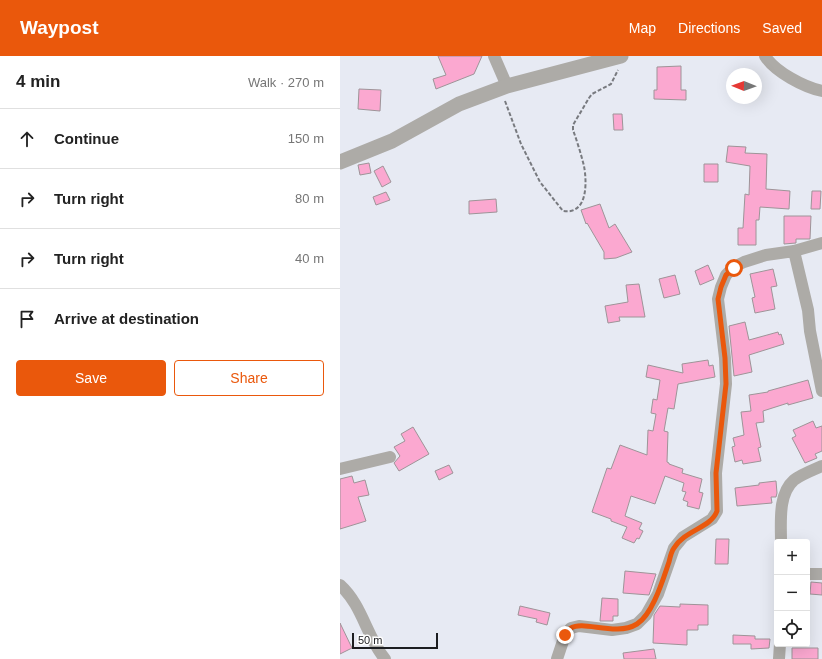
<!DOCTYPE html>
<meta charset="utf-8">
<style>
:root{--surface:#fff;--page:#f6f6f6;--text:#222;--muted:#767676;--line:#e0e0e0;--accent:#ea580c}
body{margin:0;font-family:Arial,sans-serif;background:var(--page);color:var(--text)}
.controls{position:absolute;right:12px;bottom:12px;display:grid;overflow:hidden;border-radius:4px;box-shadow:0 4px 16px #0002}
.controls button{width:36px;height:36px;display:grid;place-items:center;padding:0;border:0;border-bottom:1px solid var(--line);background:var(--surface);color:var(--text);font:20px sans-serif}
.compass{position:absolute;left:386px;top:12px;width:36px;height:36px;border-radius:50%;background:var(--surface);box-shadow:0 4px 16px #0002;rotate:271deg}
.scale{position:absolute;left:12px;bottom:10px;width:86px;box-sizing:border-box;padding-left:4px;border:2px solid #1c1d20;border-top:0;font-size:11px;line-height:14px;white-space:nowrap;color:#1c1d20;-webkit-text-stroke:3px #fff;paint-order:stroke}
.stop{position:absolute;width:12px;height:12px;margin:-9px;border:3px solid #ea580c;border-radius:50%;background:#fff}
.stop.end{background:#ea580c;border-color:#fff;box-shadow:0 1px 4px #0008}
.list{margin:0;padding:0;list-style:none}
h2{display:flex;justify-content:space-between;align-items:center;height:52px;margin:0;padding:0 16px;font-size:17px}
h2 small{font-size:13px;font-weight:400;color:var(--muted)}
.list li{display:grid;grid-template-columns:26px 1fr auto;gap:12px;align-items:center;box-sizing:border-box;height:60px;padding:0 16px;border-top:1px solid var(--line)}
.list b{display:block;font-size:15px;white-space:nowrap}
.list em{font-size:13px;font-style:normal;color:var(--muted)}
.actions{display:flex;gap:8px;padding:12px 16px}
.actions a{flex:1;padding:9px 0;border:1px solid var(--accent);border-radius:4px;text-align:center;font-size:14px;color:var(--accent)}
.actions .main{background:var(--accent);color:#fff}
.icon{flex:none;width:22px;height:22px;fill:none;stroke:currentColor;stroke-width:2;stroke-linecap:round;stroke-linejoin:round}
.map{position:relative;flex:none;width:482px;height:603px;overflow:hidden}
header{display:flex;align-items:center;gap:24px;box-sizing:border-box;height:56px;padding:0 20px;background:var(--accent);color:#fff}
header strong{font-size:19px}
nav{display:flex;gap:22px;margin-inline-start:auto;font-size:14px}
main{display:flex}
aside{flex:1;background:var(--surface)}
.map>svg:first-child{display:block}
.building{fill:#fba8d0;stroke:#9e9498}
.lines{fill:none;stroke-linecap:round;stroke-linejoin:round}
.path{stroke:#787a7f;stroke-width:2;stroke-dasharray:4 2;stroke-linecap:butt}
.minor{stroke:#adaba7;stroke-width:12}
.tertiary{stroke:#adaba7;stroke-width:15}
.route{stroke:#ea580c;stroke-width:5}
</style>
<header>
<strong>Waypost</strong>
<nav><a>Map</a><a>Directions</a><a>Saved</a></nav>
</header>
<main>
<aside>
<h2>4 min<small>Walk · 270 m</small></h2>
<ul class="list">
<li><svg class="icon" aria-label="ahead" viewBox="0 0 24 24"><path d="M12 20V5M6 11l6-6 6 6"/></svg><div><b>Continue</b></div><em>150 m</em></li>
<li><svg class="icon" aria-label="right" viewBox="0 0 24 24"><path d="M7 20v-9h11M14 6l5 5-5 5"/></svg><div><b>Turn right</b></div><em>80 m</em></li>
<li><svg class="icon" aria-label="right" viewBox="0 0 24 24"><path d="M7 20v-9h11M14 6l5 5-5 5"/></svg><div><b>Turn right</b></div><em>40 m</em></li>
<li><svg class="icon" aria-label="arrive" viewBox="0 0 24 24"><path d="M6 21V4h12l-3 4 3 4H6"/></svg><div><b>Arrive at destination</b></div></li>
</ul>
<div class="actions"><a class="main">Save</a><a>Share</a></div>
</aside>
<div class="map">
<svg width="482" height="603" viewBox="0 0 482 603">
<rect width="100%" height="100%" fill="#e7eaf3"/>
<path class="building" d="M 98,0 L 142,0 L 134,18 L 96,33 L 93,23 L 106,19 Z
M 341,10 L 341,34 L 346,34 L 346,44 L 314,43 L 314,34 L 317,34 L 317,11 Z
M 19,33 L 41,34 L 40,55 L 18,53 Z
M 273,58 L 282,58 L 283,74 L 274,74 Z
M 388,90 L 406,91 L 405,97 L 427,98 L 426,133 L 450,135 L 449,153 L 420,151 L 419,164 L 416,164 L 416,189 L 398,189 L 398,172 L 403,172 L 405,138 L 409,139 L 410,110 L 386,106 Z
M 29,107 L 31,117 L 20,119 L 18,109 Z
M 364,108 L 378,108 L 378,126 L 364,126 Z
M 43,110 L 51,126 L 42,131 L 34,115 Z
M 472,135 L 481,135 L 480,153 L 471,153 Z
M 46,136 L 50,144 L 36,149 L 33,141 Z
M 156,143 L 157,156 L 129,158 L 129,145 Z
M 260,148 L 269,172 L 275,168 L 292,196 L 276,202 L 264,203 L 264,196 L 247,167 L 246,168 L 241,154 Z
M 444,160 L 471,160 L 470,183 L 456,183 L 456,187 L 444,188 Z
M 368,209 L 374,223 L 360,229 L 355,215 Z
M 433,213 L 437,230 L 431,231 L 435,253 L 415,257 L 412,242 L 415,241 L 410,218 Z
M 335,219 L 340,238 L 324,242 L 319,223 Z
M 299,228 L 305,261 L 279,261 L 280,265 L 268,267 L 265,250 L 288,246 L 286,229 Z
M 405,266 L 409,284 L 438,276 L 439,279 L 441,278 L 444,288 L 409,299 L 412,316 L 394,320 L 389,270 Z
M 368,304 L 369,310 L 373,309 L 375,321 L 338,328 L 334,353 L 328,352 L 324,375 L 328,376 L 327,406 L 329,407 L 329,408 L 343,413 L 342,417 L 362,423 L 359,436 L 363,437 L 359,453 L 347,450 L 348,446 L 343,444 L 346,436 L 342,435 L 344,427 L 325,420 L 315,448 L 291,440 L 285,460 L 302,467 L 299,473 L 303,475 L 299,483 L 297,482 L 294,487 L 282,482 L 287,471 L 271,465 L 271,463 L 252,456 L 267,412 L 271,413 L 280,389 L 307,399 L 308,374 L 313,375 L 316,358 L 311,357 L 313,343 L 317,344 L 320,324 L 306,321 L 308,309 L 343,317 L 342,308 Z
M 468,324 L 473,342 L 448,349 L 448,347 L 423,355 L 424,366 L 416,367 L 421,391 L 418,392 L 421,405 L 403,408 L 402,404 L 395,406 L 392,391 L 395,390 L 393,382 L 404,379 L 401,356 L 411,355 L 409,339 L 428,336 L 428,335 Z
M 473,365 L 476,372 L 482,370 L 482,395 L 475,398 L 477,402 L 465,407 L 452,382 L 456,380 L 453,374 Z
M 73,371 L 89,398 L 59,415 L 54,407 L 60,400 L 54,391 L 65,385 L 61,378 Z
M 109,409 L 113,417 L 99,424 L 95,415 Z
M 12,420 L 14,427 L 25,424 L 29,439 L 18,441 L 26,465 L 0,473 L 0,423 Z
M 436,425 L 437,437 L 436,441 L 431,441 L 432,447 L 397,450 L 395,432 L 419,429 L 419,427 Z
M 376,483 L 389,483 L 388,508 L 375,508 Z
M 285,515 L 316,518 L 309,539 L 283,537 Z
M 471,526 L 482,527 L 482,539 L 470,538 Z
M 262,542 L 278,543 L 278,560 L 273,560 L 273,565 L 260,565 Z
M 340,548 L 368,549 L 368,569 L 358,569 L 358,574 L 347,574 L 347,589 L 313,587 L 314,559 L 320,550 L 340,551 Z
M 180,550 L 210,557 L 207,569 L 196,566 L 197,563 L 178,559 Z
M 0,567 L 12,592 L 0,598 Z
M 393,579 L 415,580 L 415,583 L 430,583 L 429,592 L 411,593 L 411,588 L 393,588 Z
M 452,592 L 478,592 L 478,603 L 452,603 Z
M 314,593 L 316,603 L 284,603 L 283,597 Z"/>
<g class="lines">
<path class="path" d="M 165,45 L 181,88 L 200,126 L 223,155 C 248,159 247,126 244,110 C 241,98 237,85 233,74 L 233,69 L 249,42 L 252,38 L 271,28 L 278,14"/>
<path class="minor" d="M 154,0 L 167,30
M 425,0 C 435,16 464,31 482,35
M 454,195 L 468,254 L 470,275 L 482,335
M 0,413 L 50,401
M 441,486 C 441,466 438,438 454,424 C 462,418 473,414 482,410
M 467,518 L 482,518
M 0,529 C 23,550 26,580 45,603
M 217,603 L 225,579 L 231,572 L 239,570 L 272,574 L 286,572 L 297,568 L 306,559 L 318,538 L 334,492 L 343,481 L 372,463 L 377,455 L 376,417 L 386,328 L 385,302 L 378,243 L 381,231 L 386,219 L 394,211 L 404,206 L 426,199 L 454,195 L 482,187
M 439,603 L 440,588"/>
<path class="tertiary" d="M 0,106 L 52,85 L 119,48 L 167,30 L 281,0"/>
</g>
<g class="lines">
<path class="route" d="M 225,579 C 226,577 229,573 231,572 C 244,564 276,581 297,568 C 313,558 323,523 329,506 C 330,502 331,496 334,492 C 345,474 371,472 377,455 L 376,417 L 386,328 L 385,302 L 378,243 L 381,231 L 386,219 L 394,212"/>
</g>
</svg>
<div class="controls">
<button>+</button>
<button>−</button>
<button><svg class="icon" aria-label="locate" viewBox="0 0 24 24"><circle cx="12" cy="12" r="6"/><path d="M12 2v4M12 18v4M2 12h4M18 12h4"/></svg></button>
</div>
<svg class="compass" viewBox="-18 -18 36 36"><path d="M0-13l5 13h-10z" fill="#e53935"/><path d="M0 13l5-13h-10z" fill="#767676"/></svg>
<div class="scale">50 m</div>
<div class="stop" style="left:394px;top:212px"></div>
<div class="stop end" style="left:225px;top:579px"></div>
</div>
</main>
